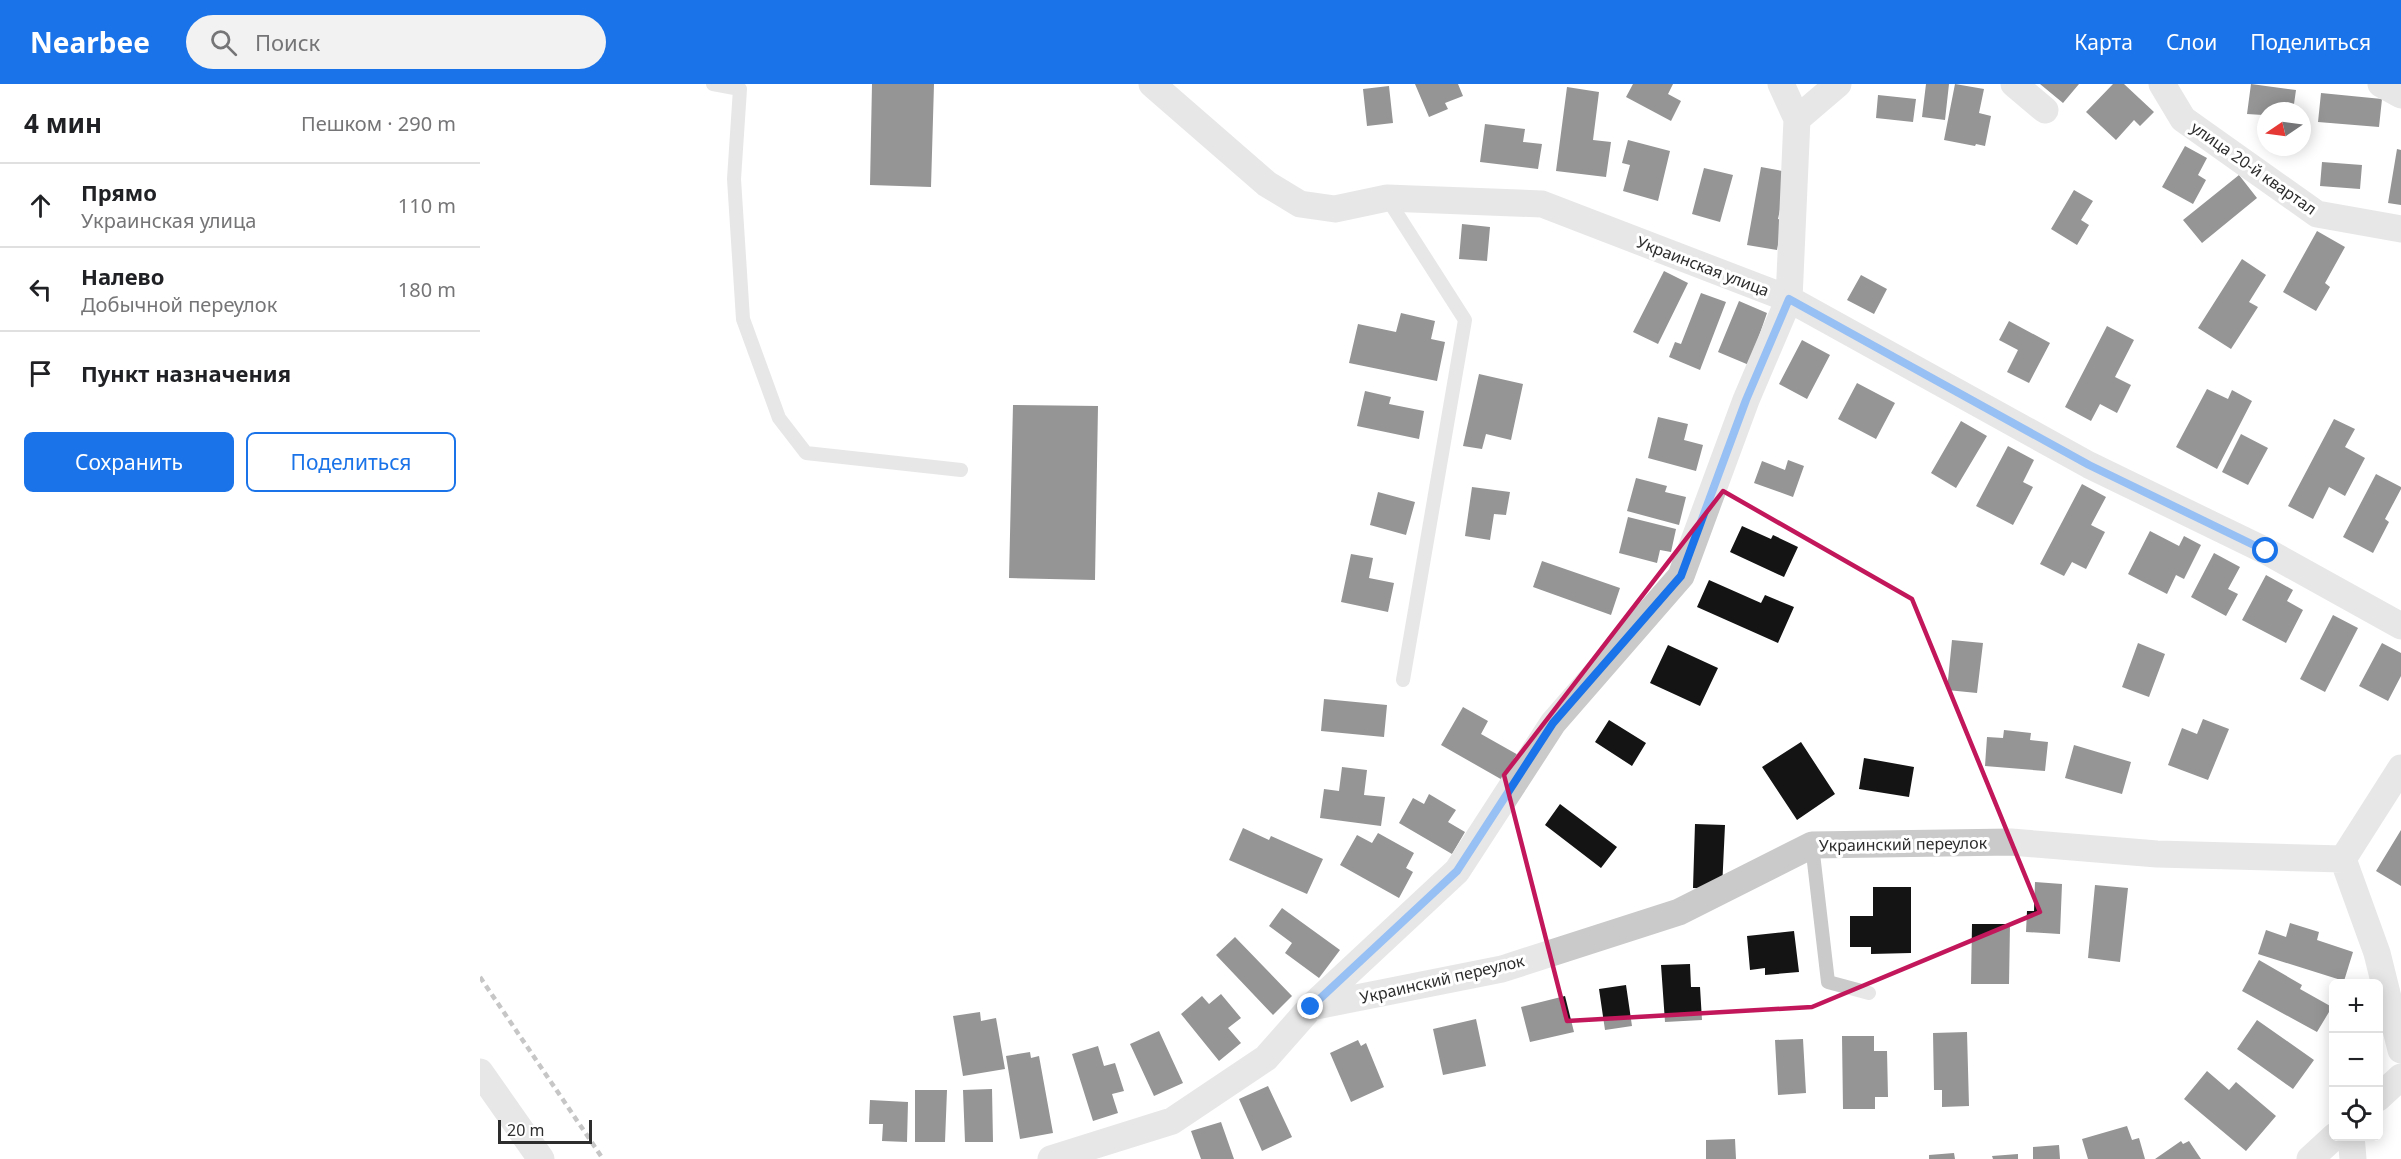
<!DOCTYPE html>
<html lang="ru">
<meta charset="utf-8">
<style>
:root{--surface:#fff;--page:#f2f2f2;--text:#202124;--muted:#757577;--line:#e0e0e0;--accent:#1a73e8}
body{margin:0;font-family:"Noto Sans",sans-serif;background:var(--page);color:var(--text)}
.controls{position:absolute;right:18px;bottom:18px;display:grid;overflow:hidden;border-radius:9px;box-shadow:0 3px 15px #0003}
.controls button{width:54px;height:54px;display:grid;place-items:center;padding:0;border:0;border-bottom:2px solid var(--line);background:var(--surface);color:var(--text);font:30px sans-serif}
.compass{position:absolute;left:1777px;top:18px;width:54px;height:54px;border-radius:50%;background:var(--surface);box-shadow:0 3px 15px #0003;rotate:257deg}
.scale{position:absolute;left:18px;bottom:15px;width:94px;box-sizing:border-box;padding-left:6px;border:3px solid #2d2d2d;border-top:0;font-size:16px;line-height:21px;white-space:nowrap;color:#2d2d2d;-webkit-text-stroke:4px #fff;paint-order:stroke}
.stop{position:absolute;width:18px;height:18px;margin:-14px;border:4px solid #1a73e8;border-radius:50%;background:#fff}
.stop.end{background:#1a73e8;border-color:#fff;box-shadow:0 2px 6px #0008}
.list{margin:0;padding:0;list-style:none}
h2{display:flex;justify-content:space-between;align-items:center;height:78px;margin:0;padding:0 24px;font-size:26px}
h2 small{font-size:20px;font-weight:400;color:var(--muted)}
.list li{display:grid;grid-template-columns:39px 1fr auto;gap:18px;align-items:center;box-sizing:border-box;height:84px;padding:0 24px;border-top:2px solid var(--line)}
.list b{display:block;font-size:22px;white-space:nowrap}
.list p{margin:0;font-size:20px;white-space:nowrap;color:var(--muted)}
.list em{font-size:20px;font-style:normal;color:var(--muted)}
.actions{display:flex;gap:12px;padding:18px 24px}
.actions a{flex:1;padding:14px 0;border:2px solid var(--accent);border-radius:9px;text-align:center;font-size:21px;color:var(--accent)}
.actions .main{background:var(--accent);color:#fff}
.icon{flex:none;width:33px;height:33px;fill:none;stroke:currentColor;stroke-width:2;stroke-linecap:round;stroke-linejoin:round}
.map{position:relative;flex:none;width:1921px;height:1075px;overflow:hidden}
header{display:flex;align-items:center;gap:36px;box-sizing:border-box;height:84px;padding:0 30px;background:var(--accent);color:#fff}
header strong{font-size:28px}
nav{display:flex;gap:33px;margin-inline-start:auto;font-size:21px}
.search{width:420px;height:54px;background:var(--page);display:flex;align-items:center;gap:15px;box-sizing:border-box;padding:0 21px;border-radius:33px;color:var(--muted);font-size:22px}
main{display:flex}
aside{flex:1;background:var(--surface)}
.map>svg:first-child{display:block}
.building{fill:#141414}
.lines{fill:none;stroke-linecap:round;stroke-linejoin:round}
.service{stroke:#cacaca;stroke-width:14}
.minor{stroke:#cacaca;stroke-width:27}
.rail{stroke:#828282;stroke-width:4.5;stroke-dasharray:6 4.5;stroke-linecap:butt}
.route{stroke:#1a73e8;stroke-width:8}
.marked{fill:none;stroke:#c2185b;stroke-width:4.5;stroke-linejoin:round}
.labels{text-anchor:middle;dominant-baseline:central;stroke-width:6;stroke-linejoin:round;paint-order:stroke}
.street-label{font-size:16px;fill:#2d2d2d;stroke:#fff}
</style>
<header>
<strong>Nearbee</strong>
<div class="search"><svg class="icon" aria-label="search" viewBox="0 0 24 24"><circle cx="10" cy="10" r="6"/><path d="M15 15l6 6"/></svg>Поиск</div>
<nav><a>Карта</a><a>Слои</a><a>Поделиться</a></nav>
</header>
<main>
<aside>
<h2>4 мин<small>Пешком · 290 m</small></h2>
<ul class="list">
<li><svg class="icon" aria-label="ahead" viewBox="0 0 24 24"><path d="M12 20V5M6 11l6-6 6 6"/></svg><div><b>Прямо</b><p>Украинская улица</p></div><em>110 m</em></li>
<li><svg class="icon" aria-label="left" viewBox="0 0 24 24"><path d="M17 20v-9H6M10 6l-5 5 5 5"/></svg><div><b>Налево</b><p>Добычной переулок</p></div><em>180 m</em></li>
<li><svg class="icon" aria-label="arrive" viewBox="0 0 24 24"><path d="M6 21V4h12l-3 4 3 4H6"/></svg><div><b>Пункт назначения</b></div></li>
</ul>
<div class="actions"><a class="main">Сохранить</a><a>Поделиться</a></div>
</aside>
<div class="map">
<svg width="1921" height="1075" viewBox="0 0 1921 1075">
<rect width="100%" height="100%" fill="#fff"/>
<path class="building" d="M 392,0 L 454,0 L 451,103 L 390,101 Z
M 935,0 L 978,0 L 983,12 L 965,19 L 968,25 L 949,33 Z
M 1153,0 L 1193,0 L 1188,10 L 1201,17 L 1191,37 L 1146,13 Z
M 1446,0 L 1469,0 L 1465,36 L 1442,33 Z
M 1475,0 L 1504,5 L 1499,29 L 1511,32 L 1505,62 L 1496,60 L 1495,62 L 1464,56 Z
M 1560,0 L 1599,0 L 1583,19 Z
M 1633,0 L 1644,0 L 1674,28 L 1660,42 L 1654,36 L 1636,56 L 1606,28 Z
M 1771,0 L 1816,6 L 1813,27 L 1786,27 L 1786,49 L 1780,48 L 1783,31 L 1767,30 Z
M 909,2 L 913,39 L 887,42 L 883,5 Z
M 1087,3 L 1119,8 L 1113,56 L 1131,58 L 1126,93 L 1076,87 Z
M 1841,9 L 1902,15 L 1899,43 L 1838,38 Z
M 1398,11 L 1436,15 L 1433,38 L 1396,34 Z
M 1005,40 L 1045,45 L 1043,58 L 1062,60 L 1058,85 L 1000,78 Z
M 1148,56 L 1190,67 L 1178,117 L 1143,107 L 1150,81 L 1142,79 Z
M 1705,62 L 1727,74 L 1718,91 L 1726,96 L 1713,120 L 1682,103 Z
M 1917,65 L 1921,66 L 1921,121 L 1908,119 Z
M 1842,78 L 1882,81 L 1880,105 L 1840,102 Z
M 1281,83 L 1308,88 L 1298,135 L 1303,136 L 1297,166 L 1267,161 Z
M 1224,84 L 1253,91 L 1240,138 L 1212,130 Z
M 1759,91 L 1777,114 L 1722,159 L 1703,136 Z
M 1594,106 L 1613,117 L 1601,136 L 1609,141 L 1597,161 L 1571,145 Z
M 982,140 L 1010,143 L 1007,177 L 979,175 Z
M 1837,147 L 1865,163 L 1845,199 L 1850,203 L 1836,227 L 1803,208 Z
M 1762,175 L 1786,191 L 1769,218 L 1778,223 L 1751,265 L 1718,244 Z
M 1184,187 L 1208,199 L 1178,260 L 1153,248 Z
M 1381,191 L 1407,205 L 1394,230 L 1367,216 Z
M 1221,209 L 1246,218 L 1220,286 L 1189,273 L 1195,258 L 1201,260 Z
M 1259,217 L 1287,229 L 1269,281 L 1238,268 Z
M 921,229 L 955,237 L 951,255 L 965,258 L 957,297 L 869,279 L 878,240 L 916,248 Z
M 1529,237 L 1570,259 L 1549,299 L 1527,288 L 1538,266 L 1519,256 Z
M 1627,242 L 1654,256 L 1635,293 L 1651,301 L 1637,329 L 1620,320 L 1611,337 L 1585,323 Z
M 1322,256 L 1350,271 L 1327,315 L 1299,300 Z
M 999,290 L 1043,300 L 1031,356 L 1006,350 L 1002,365 L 983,362 Z
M 1377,299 L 1415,319 L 1396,355 L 1358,335 Z
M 1727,305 L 1748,315 L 1752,306 L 1772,317 L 1737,385 L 1696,363 Z
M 885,307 L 911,313 L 909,320 L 944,327 L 939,355 L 877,342 Z
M 533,321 L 618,322 L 615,496 L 529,494 Z
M 1178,333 L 1208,340 L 1204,356 L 1223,361 L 1216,387 L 1168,374 Z
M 1854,335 L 1875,345 L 1865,363 L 1885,374 L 1865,412 L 1849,403 L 1833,435 L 1808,422 Z
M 1481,337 L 1507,352 L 1476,404 L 1451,389 Z
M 1761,350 L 1788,364 L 1768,401 L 1742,388 Z
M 1528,362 L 1554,376 L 1543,398 L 1553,403 L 1533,441 L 1496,422 Z
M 1308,376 L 1324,382 L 1313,413 L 1274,399 L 1282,377 L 1305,386 Z
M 1896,390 L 1921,403 L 1921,405 L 1905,435 L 1909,438 L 1893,469 L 1863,453 Z
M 1156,394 L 1187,402 L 1185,408 L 1206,413 L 1199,441 L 1147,427 Z
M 1602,400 L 1626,413 L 1611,441 L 1625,448 L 1606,485 L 1592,478 L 1584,492 L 1560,480 Z
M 992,403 L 1030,408 L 1026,431 L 1014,430 L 1010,456 L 985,452 Z
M 898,408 L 935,418 L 926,451 L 890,441 Z
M 1148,433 L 1196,445 L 1191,468 L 1180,466 L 1177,479 L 1139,469 Z
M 1262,442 L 1291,455 L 1293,451 L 1318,463 L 1304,493 L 1250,468 Z
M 1670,447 L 1699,462 L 1704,452 L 1721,461 L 1704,495 L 1696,491 L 1687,510 L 1648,490 Z
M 1734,469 L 1760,483 L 1748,505 L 1758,510 L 1746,532 L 1711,513 Z
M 871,470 L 893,474 L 889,494 L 914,499 L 908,528 L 861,518 Z
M 1062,477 L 1140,504 L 1131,531 L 1053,503 Z
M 1786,491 L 1813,506 L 1807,517 L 1823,526 L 1806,559 L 1762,536 Z
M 1229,496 L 1281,519 L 1285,511 L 1314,523 L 1298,559 L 1217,523 Z
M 1853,531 L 1878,544 L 1845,608 L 1820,595 Z
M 1472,556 L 1503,559 L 1497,609 L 1467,606 Z
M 1658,559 L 1685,570 L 1669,613 L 1642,603 Z
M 1902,559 L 1921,569 L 1921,592 L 1908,617 L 1879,602 Z
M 1188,561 L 1238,584 L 1220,622 L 1170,599 Z
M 844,615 L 907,621 L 904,653 L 841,647 Z
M 983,623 L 1008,637 L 1001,650 L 1040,672 L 1026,698 L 961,661 Z
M 1723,635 L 1749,645 L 1728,696 L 1688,681 L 1702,644 L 1717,650 Z
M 1129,636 L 1166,659 L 1152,682 L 1115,658 Z
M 1524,646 L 1551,649 L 1550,656 L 1568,658 L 1565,687 L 1505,682 L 1507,653 L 1523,654 Z
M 1321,658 L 1355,710 L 1317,736 L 1282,683 Z
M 1594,661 L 1651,678 L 1642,710 L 1585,694 Z
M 1384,674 L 1434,683 L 1429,713 L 1379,705 Z
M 862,683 L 887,686 L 884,711 L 905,713 L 901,742 L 840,734 L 844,705 L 859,707 Z
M 949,710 L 976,726 L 968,738 L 985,748 L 972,770 L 919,739 L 933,714 L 944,720 Z
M 1080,720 L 1137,763 L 1121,784 L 1065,741 Z
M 1215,740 L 1245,741 L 1242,805 L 1213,804 Z
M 763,744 L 789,756 L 791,752 L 843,775 L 827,810 L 749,776 Z
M 1921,746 L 1921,802 L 1896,787 Z
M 898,749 L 934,769 L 926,784 L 933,788 L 919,814 L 860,781 L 877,751 L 892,759 Z
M 1555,798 L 1582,800 L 1580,850 L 1546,848 L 1547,827 L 1554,827 Z
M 1615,801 L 1648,804 L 1640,878 L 1608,874 Z
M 1393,803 L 1431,803 L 1431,869 L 1391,870 L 1391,863 L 1370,863 L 1370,832 L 1393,832 Z
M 802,824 L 860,866 L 839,894 L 805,869 L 812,859 L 789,842 Z
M 1810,839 L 1839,848 L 1837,856 L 1873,868 L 1864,897 L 1778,870 L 1786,846 L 1806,853 Z
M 1492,840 L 1530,840 L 1529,900 L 1491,900 Z
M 1314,847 L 1319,888 L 1285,891 L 1285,884 L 1270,886 L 1267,852 Z
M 755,853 L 812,912 L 793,931 L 736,871 Z
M 1779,876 L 1822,901 L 1820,905 L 1852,923 L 1837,948 L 1762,907 Z
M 1210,880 L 1211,903 L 1220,903 L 1222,936 L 1185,938 L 1181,881 Z
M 1146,901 L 1152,942 L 1125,946 L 1119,905 Z
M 741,910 L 761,934 L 748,944 L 761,959 L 739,977 L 701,930 L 722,912 L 729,920 Z
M 1085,912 L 1094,948 L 1050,958 L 1041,923 Z
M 500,928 L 501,937 L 516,934 L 525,985 L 483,992 L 473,932 Z
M 996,935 L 1006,982 L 963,991 L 953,945 Z
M 1777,936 L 1834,976 L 1813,1005 L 1757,965 Z
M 679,947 L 703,999 L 674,1012 L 650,960 Z
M 1487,948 L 1489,1022 L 1462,1023 L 1462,1006 L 1454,1006 L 1453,949 Z
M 1362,952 L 1394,952 L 1394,967 L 1407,967 L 1408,1013 L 1395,1013 L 1395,1025 L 1363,1025 Z
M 1323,955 L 1326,1009 L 1298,1011 L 1295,956 Z
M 878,956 L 881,962 L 886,959 L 904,1003 L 871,1018 L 850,969 Z
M 618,962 L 624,982 L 635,979 L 644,1007 L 632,1010 L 638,1029 L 613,1037 L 592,970 Z
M 550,968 L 551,974 L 559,972 L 573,1049 L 540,1055 L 526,972 Z
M 1727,987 L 1749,1006 L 1756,998 L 1796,1032 L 1766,1067 L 1704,1015 Z
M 788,1002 L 812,1053 L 782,1067 L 759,1015 Z
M 512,1005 L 513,1058 L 485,1058 L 483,1006 Z
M 435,1006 L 467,1006 L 465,1058 L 435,1058 Z
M 390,1016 L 428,1018 L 427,1058 L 402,1057 L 403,1040 L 389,1040 Z
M 741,1038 L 754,1075 L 721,1075 L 711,1047 Z
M 1647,1042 L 1652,1056 L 1659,1054 L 1665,1075 L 1608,1075 L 1602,1055 Z
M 1255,1055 L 1256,1075 L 1226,1075 L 1226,1056 Z
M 1701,1057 L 1703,1060 L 1709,1057 L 1721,1075 L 1675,1075 Z
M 1579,1061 L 1580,1075 L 1553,1075 L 1553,1063 Z
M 1474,1069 L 1475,1075 L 1449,1075 L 1449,1071 Z
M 1538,1070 L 1538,1075 L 1513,1075 L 1512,1072 Z"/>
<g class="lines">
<path class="service" d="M 233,0 L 260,5 L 254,95 L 263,235 L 299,334 L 326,369 L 481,386
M 907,114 L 985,236 L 923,596
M 1332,761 L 1348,898 L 1389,909"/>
<path class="minor" d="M 672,0 L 787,100 L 820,120 L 855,125 L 907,114 L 1062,120 L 1309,215 L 1609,381 L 1786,467 L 1921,542
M 1301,0 L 1317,35
M 1534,0 L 1565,26
M 1682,0 L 1703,35 L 1837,130 L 1921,145
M 1901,0 L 1921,11
M 1921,684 L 1863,775 L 1897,869 L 1921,966
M 831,923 L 1022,885 L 1199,828 L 1332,761 L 1531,758 L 1677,770 L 1863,775
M 0,988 L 61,1075
M 1898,1014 L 1921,993
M 1871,1052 L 1873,1075
M 571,1075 L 692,1037 L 786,974 L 831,923 L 977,787 L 1073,639 L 1201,492 L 1266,316 L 1309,215 L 1317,35 L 1358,0
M 1830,1075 L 1855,1052"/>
<path class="rail" d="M 0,893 L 123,1075"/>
</g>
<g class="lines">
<path class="route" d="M 831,923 L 977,787 L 1073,639 L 1201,492 L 1266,316 L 1309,215 L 1609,381 L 1786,467"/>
</g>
<path d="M0 0H1921V1075H0ZM 1243,407 L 1432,515 L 1560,828 L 1332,923 L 1087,937 L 1024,691 Z" fill="#fff" fill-opacity=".55" fill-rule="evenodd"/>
<path class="marked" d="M 1243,407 L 1432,515 L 1560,828 L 1332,923 L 1087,937 L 1024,691 Z"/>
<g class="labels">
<g class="street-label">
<text transform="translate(1774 84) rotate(35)">улица 20-й квартал</text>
<text transform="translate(1223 182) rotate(21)">Украинская улица</text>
<text transform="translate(1423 760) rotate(-1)">Украинский переулок</text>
<text transform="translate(962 895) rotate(-13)">Украинский переулок</text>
</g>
</g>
</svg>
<div class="controls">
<button>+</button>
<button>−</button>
<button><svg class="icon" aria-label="locate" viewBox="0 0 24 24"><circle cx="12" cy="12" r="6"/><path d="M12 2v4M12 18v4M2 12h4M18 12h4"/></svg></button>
</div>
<svg class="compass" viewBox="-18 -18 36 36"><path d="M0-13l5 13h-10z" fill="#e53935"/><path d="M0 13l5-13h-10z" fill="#757577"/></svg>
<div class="scale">20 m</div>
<div class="stop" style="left:1786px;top:467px"></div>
<div class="stop end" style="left:831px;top:923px"></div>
</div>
</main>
